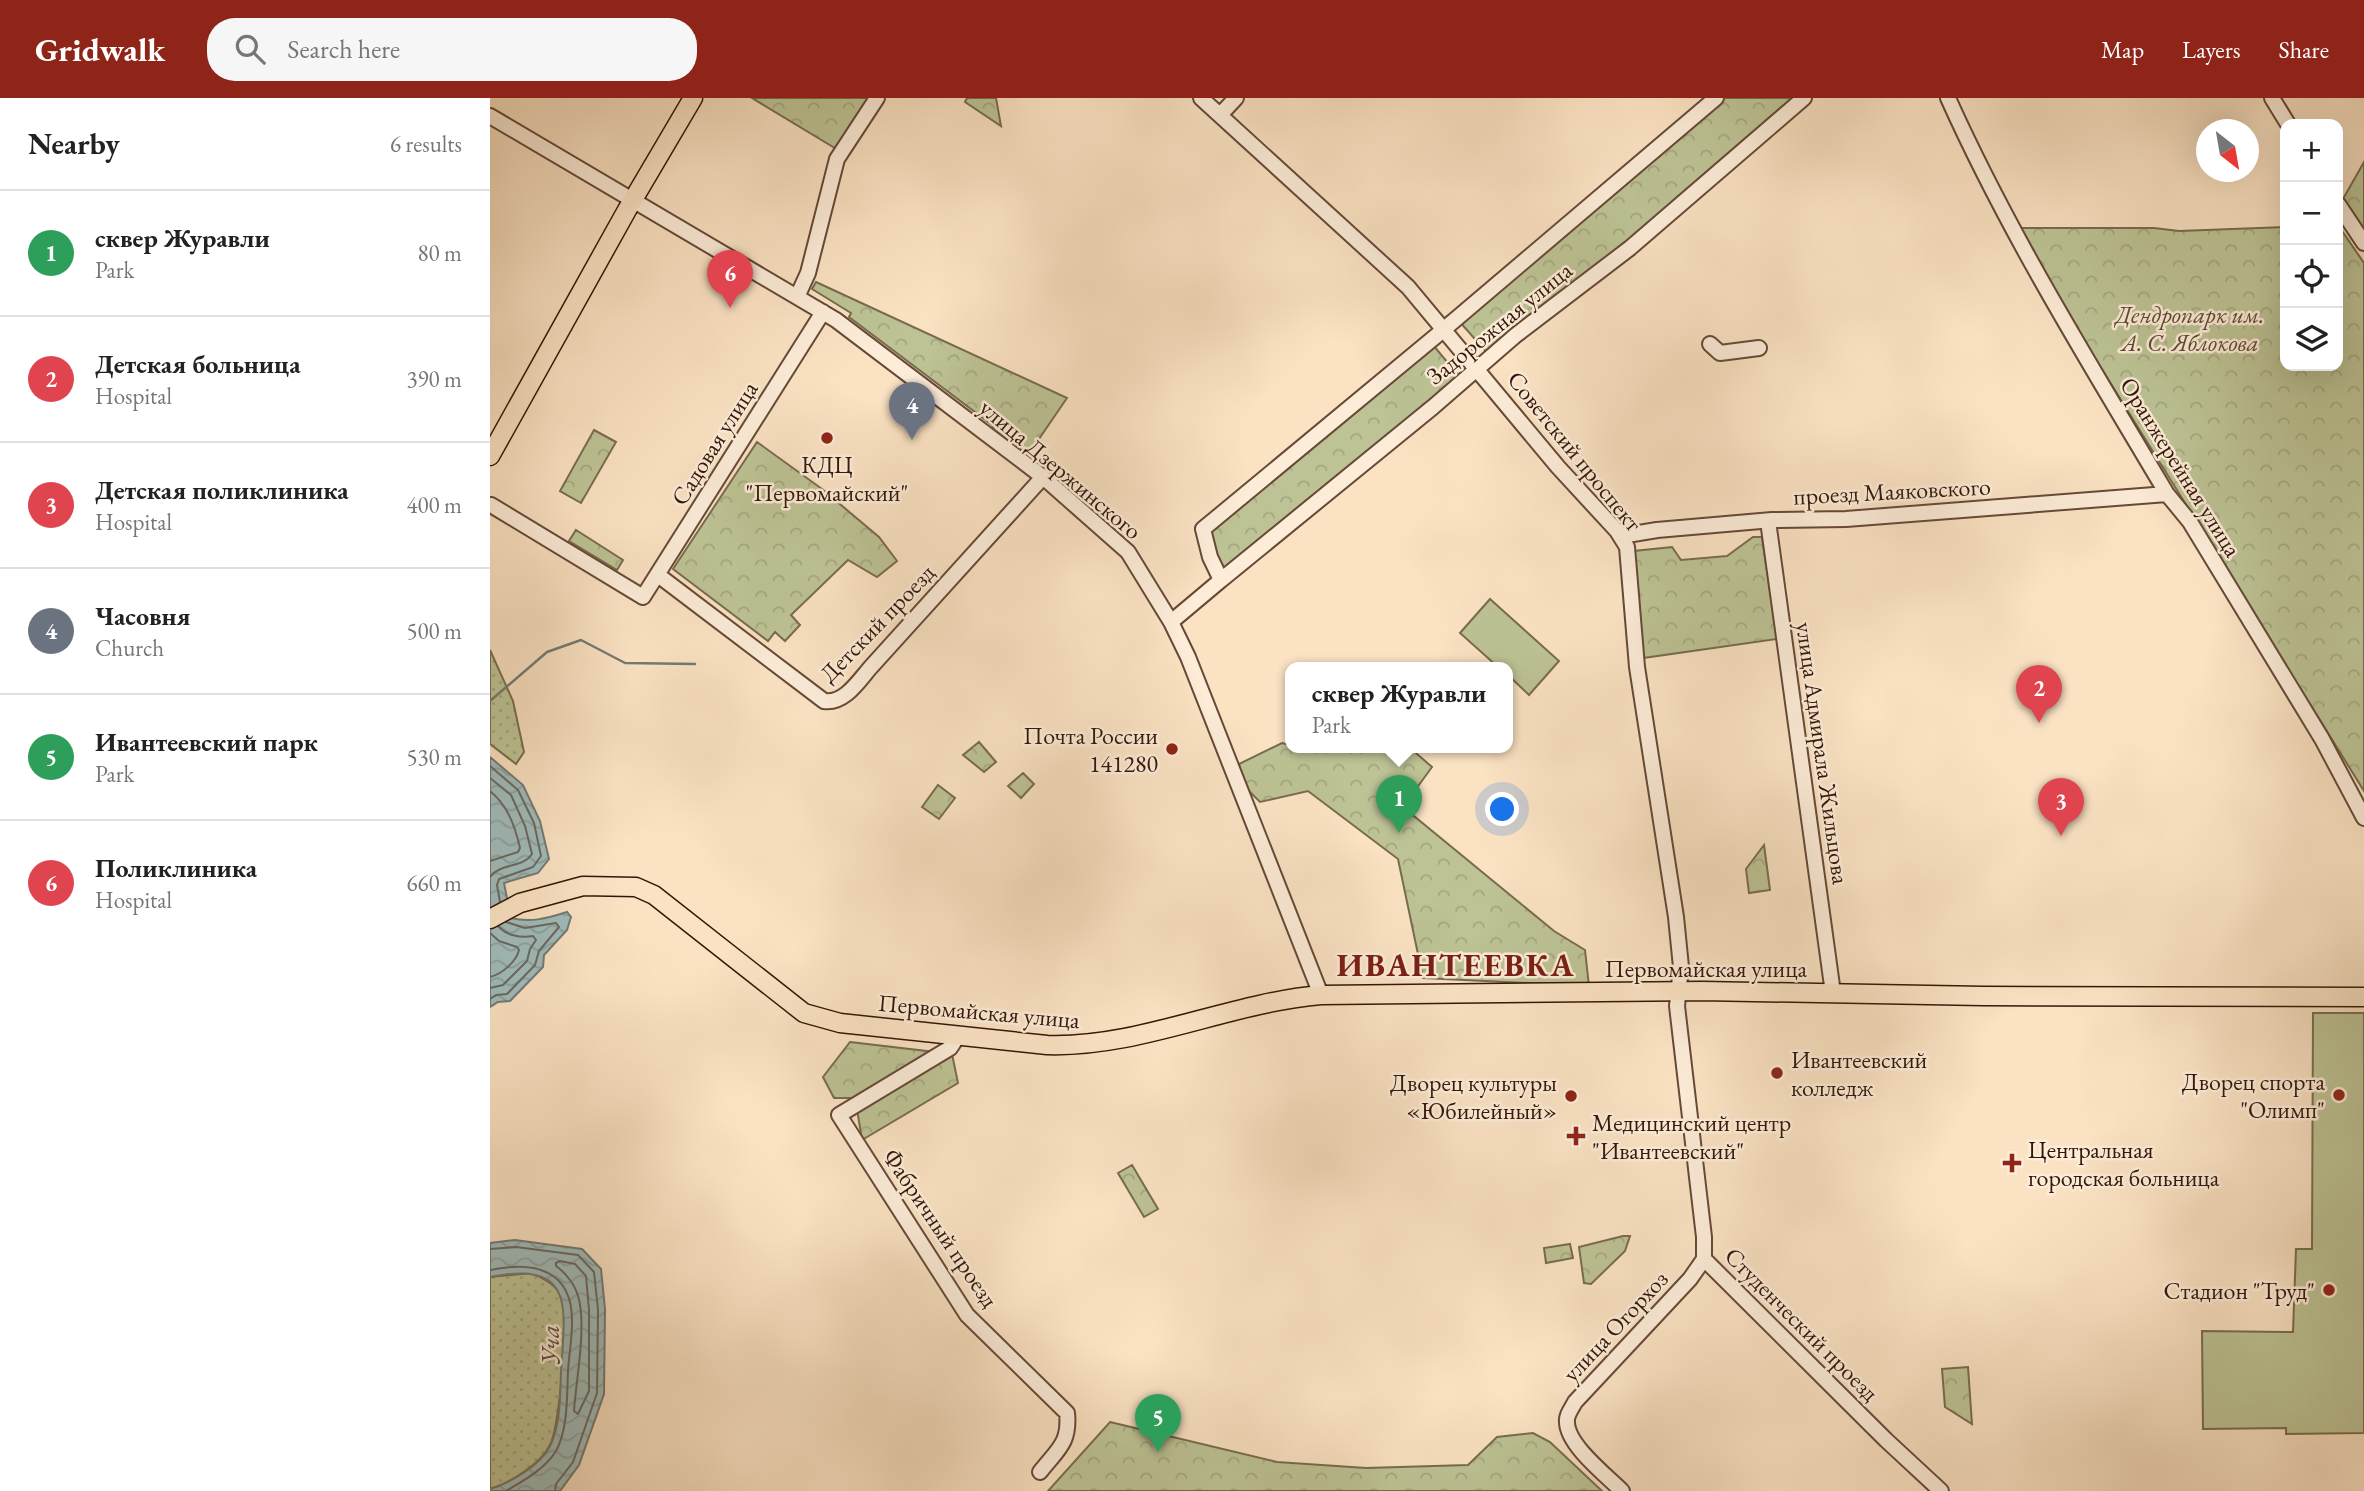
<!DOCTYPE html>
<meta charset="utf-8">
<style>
:root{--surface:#fff;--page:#f6f6f6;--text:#222;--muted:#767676;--line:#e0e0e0;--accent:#8f2418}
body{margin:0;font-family:"EB Garamond",serif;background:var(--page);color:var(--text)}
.controls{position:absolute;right:21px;top:21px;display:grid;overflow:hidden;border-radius:14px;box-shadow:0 7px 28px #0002}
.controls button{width:63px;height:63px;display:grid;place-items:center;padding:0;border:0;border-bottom:2px solid var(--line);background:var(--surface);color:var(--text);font:35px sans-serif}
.compass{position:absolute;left:1706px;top:21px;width:63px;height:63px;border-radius:50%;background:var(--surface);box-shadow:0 7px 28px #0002;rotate:149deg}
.you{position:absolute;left:1013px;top:712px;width:24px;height:24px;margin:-18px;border:5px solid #fff;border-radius:50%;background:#1a73e8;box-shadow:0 0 0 10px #1a73e833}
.badge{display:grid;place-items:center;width:46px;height:46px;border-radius:50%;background:var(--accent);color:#fff;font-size:23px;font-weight:700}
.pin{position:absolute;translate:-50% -58px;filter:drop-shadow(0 2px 4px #0008)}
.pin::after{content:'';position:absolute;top:37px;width:24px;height:21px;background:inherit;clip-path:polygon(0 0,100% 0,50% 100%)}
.popup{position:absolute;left:795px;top:564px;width:228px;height:91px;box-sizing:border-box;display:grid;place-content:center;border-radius:14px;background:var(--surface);filter:drop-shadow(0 2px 5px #0005);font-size:23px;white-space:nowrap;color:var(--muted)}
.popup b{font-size:26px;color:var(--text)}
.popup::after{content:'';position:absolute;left:50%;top:100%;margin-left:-14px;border:14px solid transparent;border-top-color:var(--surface)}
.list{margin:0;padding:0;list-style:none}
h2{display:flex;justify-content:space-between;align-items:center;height:91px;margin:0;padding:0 28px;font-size:30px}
h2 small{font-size:23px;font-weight:400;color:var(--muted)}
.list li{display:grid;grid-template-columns:46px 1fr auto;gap:21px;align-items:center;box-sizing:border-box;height:126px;padding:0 28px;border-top:2px solid var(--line)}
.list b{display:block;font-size:26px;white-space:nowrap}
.list p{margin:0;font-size:23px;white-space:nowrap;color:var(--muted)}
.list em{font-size:23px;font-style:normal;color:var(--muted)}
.icon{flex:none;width:38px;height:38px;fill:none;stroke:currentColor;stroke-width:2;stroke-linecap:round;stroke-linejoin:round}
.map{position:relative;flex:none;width:1874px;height:1393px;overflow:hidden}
header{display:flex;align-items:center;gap:42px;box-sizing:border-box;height:98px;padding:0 35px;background:var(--accent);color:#fff}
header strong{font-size:33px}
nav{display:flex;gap:38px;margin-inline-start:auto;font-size:24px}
.search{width:490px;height:63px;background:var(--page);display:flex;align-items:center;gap:18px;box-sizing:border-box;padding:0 24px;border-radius:28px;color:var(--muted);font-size:26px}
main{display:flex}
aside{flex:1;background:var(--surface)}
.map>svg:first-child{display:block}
.grass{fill:url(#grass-dots);stroke:#786c4e;stroke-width:2}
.forest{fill:url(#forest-crowns);stroke:#786c4e;stroke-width:2}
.pitch{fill:#bdc395;stroke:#786c4e;stroke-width:2}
.water{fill:url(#water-waves);stroke:#757a73;stroke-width:2}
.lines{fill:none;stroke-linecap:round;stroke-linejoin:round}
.shore{stroke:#6a6962;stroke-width:2}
.stream{stroke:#757a73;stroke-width:2.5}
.minor-casing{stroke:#664937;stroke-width:18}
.major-casing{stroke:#341608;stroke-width:21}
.minor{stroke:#fcecd8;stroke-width:14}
.major{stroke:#fae2c3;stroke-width:18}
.poi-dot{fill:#8f2418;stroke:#fcecd8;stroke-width:2.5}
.labels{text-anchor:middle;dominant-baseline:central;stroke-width:5;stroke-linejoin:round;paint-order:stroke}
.park-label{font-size:24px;font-style:italic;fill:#5d4a32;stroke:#fcecd8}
.street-label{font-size:24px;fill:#341608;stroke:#fcecd8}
.poi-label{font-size:24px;fill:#341608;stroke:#fcecd8;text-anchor:end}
.water-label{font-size:26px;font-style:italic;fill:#5a5047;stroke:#fcecd8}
.district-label{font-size:32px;font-weight:bold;letter-spacing:2px;fill:#7a1f14;stroke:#fcecd8}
</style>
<header>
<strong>Gridwalk</strong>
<div class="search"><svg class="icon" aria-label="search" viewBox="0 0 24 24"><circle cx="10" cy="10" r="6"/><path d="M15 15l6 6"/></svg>Search here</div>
<nav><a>Map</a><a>Layers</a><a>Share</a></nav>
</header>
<main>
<aside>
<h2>Nearby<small>6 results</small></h2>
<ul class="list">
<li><span class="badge" style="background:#2e9e5b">1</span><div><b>сквер Журавли</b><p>Park</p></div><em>80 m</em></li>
<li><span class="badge" style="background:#e0444e">2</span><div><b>Детская больница</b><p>Hospital</p></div><em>390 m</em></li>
<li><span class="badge" style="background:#e0444e">3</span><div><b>Детская поликлиника</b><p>Hospital</p></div><em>400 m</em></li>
<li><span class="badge" style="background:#6b7280">4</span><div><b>Часовня</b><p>Church</p></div><em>500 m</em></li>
<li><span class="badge" style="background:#2e9e5b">5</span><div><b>Ивантеевский парк</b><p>Park</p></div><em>530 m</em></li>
<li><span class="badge" style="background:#e0444e">6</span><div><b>Поликлиника</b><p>Hospital</p></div><em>660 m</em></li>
</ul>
</aside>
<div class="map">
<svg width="1874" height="1393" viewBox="0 0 1874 1393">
<defs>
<pattern id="grass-dots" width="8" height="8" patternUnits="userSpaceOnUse" patternTransform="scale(1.75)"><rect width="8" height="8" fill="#bdc395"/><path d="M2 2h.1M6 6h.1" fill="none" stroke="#a3a77f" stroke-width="1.8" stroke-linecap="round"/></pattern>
<pattern id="forest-crowns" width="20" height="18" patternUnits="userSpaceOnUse" patternTransform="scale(1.75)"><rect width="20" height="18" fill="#bdc395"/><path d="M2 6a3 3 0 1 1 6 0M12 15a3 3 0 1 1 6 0" fill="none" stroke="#a3a77f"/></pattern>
<pattern id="water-waves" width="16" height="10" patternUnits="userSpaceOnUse" patternTransform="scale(1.75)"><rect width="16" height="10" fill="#a0bcbb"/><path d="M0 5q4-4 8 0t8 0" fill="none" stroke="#8aa19f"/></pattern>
</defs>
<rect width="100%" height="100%" fill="#fae2c3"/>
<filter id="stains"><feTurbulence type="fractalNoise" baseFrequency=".00286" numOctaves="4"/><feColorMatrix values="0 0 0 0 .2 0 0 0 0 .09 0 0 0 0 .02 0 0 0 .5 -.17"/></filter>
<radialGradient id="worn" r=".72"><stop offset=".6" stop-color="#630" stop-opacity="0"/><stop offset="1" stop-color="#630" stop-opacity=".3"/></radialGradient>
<path class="grass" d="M 0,552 L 23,603 L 34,654 L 26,666 L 0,646 Z
M 42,1175 C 56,1182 68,1187 73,1203 C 79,1221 69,1330 60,1347 C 51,1366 20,1385 0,1391 L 0,1179 Z"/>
<path class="forest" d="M 262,0 L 382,0 L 348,52 Z
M 477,0 L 506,0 L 511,28 L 475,4 Z
M 1225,0 L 1314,0 L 1233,70 L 998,256 L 969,223 Z
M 1874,64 L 1874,134 L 1853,101 Z
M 1848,127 L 1874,165 L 1874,693 L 1524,130 L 1664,130 L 1689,133 L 1795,129 L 1795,268 L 1848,268 Z
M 326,184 L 577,300 L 538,357 L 504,332 L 502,327 L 359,219 L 361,215 L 322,191 Z
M 943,247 L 969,278 L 730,473 L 719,435 Z
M 104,332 L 126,344 L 91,405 L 70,393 Z
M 267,344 L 332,391 L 389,439 L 407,463 L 387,479 L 358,462 L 301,517 L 310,527 L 295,543 L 285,534 L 278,543 L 183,471 Z
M 86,432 L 133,462 L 127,472 L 79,443 Z
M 1263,439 L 1272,439 L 1287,541 L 1153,560 L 1144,453 L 1182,449 L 1191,462 L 1237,458 Z
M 489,644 L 506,664 L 494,674 L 473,657 Z
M 792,645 L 800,647 L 800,649 L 919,649 L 942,669 L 913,709 L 1064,833 L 1095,852 L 1099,888 L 933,880 L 908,761 L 818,693 L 770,704 L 754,688 L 749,666 Z
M 533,675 L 544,686 L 531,700 L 518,688 Z
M 448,687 L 465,700 L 449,721 L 432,709 Z
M 1274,747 L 1280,792 L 1259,795 L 1256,771 Z
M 360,944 L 462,956 L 468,985 L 372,1042 L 367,1011 L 360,1000 L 344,1000 L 333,979 Z
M 642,1067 L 668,1111 L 654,1119 L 628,1075 Z
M 1133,1138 L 1140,1138 L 1135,1153 L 1101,1186 L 1094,1185 L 1089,1149 Z
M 1080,1146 L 1083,1160 L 1056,1165 L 1054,1150 Z
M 1478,1269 L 1482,1326 L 1455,1309 L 1452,1271 Z
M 620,1324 L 787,1364 L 876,1370 L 978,1367 L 1007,1339 L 1043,1335 L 1060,1344 L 1112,1393 L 558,1393 Z"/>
<path class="pitch" d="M 1000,501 L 1069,563 L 1039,597 L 1018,577 L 1018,569 L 1008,569 L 970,535 Z
M 1823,915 L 1874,915 L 1874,1335 L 1796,1336 L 1796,1330 L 1713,1331 L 1712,1233 L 1803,1234 L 1806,1151 L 1822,1151 Z"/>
<path class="water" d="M 0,659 L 33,687 L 50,723 L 59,761 L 48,775 L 14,785 L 21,820 C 41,825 58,820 77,814 L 81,819 L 77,832 L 54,857 L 53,869 L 20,903 L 8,904 L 0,909 Z
M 25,1142 L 92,1151 L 111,1171 L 115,1211 L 114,1296 L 89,1367 L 70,1393 L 0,1393 L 0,1391 C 20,1385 51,1367 60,1348 C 71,1326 70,1297 71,1273 C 75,1210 86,1162 0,1179 L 0,1145 Z"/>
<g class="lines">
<path class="shore" d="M 0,668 L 28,692 L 44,725 L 51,758 L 43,769 L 9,781 L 7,787 L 10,804
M 0,680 L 21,697 L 35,728 L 42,756 C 33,770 10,765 0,779
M 0,693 C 18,708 25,728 30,750 L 28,754 L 0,763
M 0,835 L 9,843 L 27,849 L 29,852 C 26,864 12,876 0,879
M 0,890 L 13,887 L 37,863 L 40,851 L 46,842 L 43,838 C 31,840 17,838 8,828
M 0,901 L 6,897 L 17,896 L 45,867 L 49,853 L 69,829 L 66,825 L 35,830 L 16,824
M 0,1151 L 26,1149 L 88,1157 L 104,1174 L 108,1212 L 107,1295 L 83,1364 L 66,1386 L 65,1393
M 70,1163 L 85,1166 L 96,1178 L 99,1212 L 99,1293 L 88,1316 L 84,1313 C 86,1282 97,1227 88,1198 C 85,1187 76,1175 66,1168 L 66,1165 Z
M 0,1172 C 44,1163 83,1171 82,1225 C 82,1241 79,1257 78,1273 C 77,1296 78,1332 66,1353 C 55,1371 33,1383 16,1393"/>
<path class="stream" d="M 0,603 L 57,554 L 91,542 L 135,565 L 205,566"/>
<defs>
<path id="minor" d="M 711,0 L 918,189 L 1068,369 L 1127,433 L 1137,449 L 1147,569 L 1186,819 L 1191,869 L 1187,908 L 1214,1139 L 1214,1161 L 1396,1342 L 1451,1393
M 1458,0 C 1520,138 1600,266 1677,396 L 1700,424 L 1832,641 L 1874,720
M 1782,0 L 1798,26
M 730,17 L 746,0
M 0,18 L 346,222 L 553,379 L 638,454 L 681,524 L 698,559 L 831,897
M 1848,106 L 1874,145
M 307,199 L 318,175 L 347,61 L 387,0
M 1220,246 L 1230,255 L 1269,250
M 1,407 L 153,499 L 333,214
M 1278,423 L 1343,895
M 1131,438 L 1167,432 L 1282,422 L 1356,421 L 1677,396
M 168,477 L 334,603 C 354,606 368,584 380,570 L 553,379
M 731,482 L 943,309 L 1026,237 L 1140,150 L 1314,0
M 681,524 L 731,482 L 720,459 L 713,431 L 946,238 L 1226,0
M 468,938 L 460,950 L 349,1017 L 477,1217 L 577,1315 C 580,1345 568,1351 550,1374
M 1132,1393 C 1117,1378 1077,1347 1077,1324 C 1076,1317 1082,1310 1085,1304 L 1200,1181 L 1214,1161"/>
<path id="major" d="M 0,358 L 137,112 L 203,0
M 0,821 L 30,805 L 93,788 L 146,789 L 164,797 L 314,915 L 350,925 L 557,947 C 649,950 738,905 831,897 L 1212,893 L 1493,898 L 1874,899"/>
</defs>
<use href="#minor" class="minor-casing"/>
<use href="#major" class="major-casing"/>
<use href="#minor" class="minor"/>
<use href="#major" class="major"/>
</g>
<g class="poi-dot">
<circle cx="337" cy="340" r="7"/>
<circle cx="682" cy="651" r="7"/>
<circle cx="1287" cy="975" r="7"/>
<circle cx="1849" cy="997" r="7"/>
<circle cx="1081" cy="998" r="7"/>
<path d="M1082.5 1027.5h7v7h7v7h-7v7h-7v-7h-7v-7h7z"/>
<path d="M1518.5 1054.5h7v7h7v7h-7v7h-7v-7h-7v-7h7z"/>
<circle cx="1839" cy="1192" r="7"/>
</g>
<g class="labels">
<g class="park-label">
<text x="1700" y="216">Дендропарк им.<tspan x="1700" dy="28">А. С. Яблокова</tspan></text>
</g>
<g class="street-label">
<text transform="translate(1009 225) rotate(-39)">Задорожная улица</text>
<text transform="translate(224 345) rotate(-58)">Садовая улица</text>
<text transform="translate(1085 353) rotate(51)">Советский проспект</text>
<text transform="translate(1691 369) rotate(58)">Оранжерейная улица</text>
<text transform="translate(571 371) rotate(40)">улица Дзержинского</text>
<text transform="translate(1402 393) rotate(-3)">проезд Маяковского</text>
<text transform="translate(387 525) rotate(-46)">Детский проезд</text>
<text transform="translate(1333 655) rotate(82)">улица Адмирала Жильцова</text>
<text x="1216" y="870">Первомайская улица</text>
<text transform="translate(489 913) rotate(5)">Первомайская улица</text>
<text transform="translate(451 1130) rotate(56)">Фабричный проезд</text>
<text transform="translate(1312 1226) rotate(45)">Студенческий проезд</text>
<text transform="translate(1125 1228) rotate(-47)">улица Огорхоз</text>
</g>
<g class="poi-label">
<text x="337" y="366" text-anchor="middle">КДЦ<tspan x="337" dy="28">"Первомайский"</tspan></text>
<text x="668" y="637">Почта России<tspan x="668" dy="28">141280</tspan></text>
<text x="1301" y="961" text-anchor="start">Ивантеевский<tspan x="1301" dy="28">колледж</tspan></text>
<text x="1835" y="983">Дворец спорта<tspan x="1835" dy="28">"Олимп"</tspan></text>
<text x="1067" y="984">Дворец культуры<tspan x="1067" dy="28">«Юбилейный»</tspan></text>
<text x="1102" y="1024" text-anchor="start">Медицинский центр<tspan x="1102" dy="28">"Ивантеевский"</tspan></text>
<text x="1538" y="1051" text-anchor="start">Центральная<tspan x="1538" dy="28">городская больница</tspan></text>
<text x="1825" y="1192">Стадион "Труд"</text>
</g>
<g class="water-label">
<text transform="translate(60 1247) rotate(-90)">Уча</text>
</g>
<g class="district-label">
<text x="966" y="867">ИВАНТЕЕВКА</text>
</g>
</g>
<rect width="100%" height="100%" filter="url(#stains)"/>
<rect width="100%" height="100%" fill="url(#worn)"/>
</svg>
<div class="controls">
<button>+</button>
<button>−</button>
<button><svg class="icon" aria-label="locate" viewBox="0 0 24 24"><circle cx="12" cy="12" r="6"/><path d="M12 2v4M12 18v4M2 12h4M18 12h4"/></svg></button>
<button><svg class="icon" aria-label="layers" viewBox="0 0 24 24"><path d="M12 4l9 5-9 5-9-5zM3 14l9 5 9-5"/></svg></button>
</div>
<svg class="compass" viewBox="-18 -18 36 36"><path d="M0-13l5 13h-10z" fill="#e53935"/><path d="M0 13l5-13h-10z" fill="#767676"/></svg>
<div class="you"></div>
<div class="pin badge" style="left:909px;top:735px;background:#2e9e5b">1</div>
<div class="popup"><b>сквер Журавли</b>Park</div>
<div class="pin badge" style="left:1549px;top:625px;background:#e0444e">2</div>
<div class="pin badge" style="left:1571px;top:738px;background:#e0444e">3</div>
<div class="pin badge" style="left:422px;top:342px;background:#6b7280">4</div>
<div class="pin badge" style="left:668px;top:1354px;background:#2e9e5b">5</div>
<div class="pin badge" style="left:240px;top:210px;background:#e0444e">6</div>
</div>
</main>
